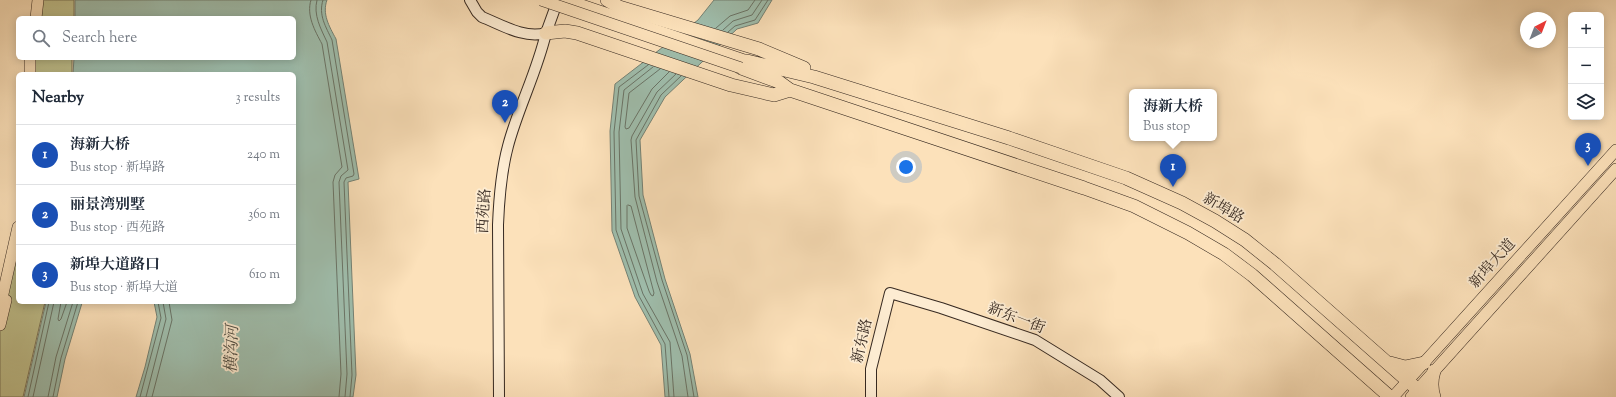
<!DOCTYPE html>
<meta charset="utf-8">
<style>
:root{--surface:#fff;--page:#f2f2f3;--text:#1f2937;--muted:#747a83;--line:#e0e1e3;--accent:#8f2418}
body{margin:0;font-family:"Sorts Mill Goudy","Noto Serif SC",serif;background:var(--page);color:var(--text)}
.controls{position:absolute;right:12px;top:12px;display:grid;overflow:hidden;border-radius:6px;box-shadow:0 2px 10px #0003}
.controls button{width:36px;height:36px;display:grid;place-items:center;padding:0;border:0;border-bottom:1px solid var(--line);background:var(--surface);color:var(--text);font:20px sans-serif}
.compass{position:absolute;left:1520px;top:12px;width:36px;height:36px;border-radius:50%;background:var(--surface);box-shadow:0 2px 10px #0003;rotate:42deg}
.you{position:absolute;left:906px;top:167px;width:14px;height:14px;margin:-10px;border:3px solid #fff;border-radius:50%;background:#1a73e8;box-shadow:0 0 0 6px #1a73e833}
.badge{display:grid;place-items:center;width:26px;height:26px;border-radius:50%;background:var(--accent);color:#fff;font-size:13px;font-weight:700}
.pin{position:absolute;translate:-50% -33px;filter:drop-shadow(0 1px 2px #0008)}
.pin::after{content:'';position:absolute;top:21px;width:14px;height:12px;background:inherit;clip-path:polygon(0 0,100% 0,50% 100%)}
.popup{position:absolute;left:1129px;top:89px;width:88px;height:52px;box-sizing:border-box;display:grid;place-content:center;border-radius:6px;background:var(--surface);filter:drop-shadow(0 1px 3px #0005);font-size:13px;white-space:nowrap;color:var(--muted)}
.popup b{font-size:15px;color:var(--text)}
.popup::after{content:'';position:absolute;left:50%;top:100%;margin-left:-8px;border:8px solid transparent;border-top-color:var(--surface)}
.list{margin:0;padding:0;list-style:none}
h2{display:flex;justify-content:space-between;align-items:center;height:52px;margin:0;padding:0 16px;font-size:17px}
h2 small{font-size:13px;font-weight:400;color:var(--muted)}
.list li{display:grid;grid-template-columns:26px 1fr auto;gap:12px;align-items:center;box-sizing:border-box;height:60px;padding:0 16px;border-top:1px solid var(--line)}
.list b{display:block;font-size:15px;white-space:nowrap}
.list p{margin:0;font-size:13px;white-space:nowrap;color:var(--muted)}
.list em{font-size:13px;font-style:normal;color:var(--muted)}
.icon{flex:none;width:22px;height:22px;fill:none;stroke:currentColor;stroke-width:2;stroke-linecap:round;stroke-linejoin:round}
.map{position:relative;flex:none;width:1616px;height:397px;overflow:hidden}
.search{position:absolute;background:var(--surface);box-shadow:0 2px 10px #0003;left:16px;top:16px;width:280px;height:44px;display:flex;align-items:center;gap:10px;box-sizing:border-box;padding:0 14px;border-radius:6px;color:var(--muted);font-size:15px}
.panel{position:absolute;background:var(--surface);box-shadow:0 2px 10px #0003;left:16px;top:72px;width:280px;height:232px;border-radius:6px}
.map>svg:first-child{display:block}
.green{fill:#c1c28e;stroke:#7c7658}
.water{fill:#9fbead;stroke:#758275}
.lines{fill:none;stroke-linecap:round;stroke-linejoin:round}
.shore{stroke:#6a7467;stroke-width:1}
.secondary-casing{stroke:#362921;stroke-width:12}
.primary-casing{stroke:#362921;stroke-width:12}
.highway-casing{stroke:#362921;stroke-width:14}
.secondary{stroke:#fdecd2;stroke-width:10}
.primary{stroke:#fce1ba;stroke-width:11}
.highway{stroke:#fce1ba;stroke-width:13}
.primary-bridge-casing{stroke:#362921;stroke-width:12;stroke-linecap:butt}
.primary-bridge{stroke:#fce1ba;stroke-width:11}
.labels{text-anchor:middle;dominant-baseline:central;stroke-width:3.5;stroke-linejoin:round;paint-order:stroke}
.street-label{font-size:15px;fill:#362921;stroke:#fdecd2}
.water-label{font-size:16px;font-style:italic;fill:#504e44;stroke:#fdecd2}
</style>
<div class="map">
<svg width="1616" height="397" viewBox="0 0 1616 397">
<rect width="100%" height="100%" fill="#fce1ba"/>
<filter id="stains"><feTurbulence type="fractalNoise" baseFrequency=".005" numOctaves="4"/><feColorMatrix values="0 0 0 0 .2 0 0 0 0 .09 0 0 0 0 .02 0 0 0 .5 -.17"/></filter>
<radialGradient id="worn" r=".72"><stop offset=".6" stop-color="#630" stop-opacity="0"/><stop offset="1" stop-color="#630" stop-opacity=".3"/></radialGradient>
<path class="green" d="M 38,0 L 74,0 L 74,18 L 37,18 Z
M 35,58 L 72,58 L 72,74 L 35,74 Z
M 18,245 L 18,302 L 45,302 L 23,397 L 0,397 L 0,326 Z"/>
<path class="water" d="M 75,0 L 327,0 C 322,14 329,26 336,39 L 359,179 L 348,182 L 356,375 L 353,397 L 136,397 L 145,367 L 157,317 L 154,302 L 294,302 L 294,74 L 73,74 L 74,58 L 294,58 L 294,18 L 75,18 Z
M 714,0 L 772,0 L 758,23 L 737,29 L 665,97 L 640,140 L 643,195 L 665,279 L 690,354 L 698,397 L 665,397 L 661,345 L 635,297 L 612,231 L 610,131 L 615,84 L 698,20 Z
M 46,302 L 82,302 L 82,303 L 65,359 L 57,397 L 24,397 Z"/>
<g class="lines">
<path class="shore" d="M 311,0 C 306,15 315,31 322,44 L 342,167 L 335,175 L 333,182 L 341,374 L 339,397
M 317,0 C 313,15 321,29 327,42 L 348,170 L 341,176 L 339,182 L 347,374 L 345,397
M 323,0 C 318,15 326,27 332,40 L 354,174 L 353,176 L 346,178 L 344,182 L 352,375 L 350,397
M 716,28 L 730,16 L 748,10 L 755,0
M 723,30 L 733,21 L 752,15 L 762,0
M 728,32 L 735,26 L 755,20 L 768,0
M 648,65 L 619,87 L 614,132 L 616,230 L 639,296 L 665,344 L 669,397
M 653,67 L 624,90 L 619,132 L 621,229 L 643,294 L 670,342 L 674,397
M 660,69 L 629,93 L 625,127 L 626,129 L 629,128 L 652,89 L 669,72
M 676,74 L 657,92 L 632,136 L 631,140 L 635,197 L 657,282 L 682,356 L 688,397
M 681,76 L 661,95 L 636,140 L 639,196 L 662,280 L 687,355 L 694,397
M 628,205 L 631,206 L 654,293 L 653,296 L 651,295 L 649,291 L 627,228 L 627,206 Z
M 61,302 L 58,319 L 59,321 L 61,319 L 67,302
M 28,397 L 49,302
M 33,397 L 54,302
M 48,397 L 56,357 L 73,302
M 53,397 L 61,358 L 78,302
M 140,397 L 161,318 L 158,302
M 146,397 L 166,319 L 163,302
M 152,397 L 172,320 L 169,302"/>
<defs>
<path id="secondary" d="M 470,0 L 477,12 L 482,17 C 502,25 524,39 546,33 L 558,0
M 499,397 L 498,225 C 499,199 501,172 508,146 C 518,108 537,72 546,33
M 871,397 L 871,369 L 890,293 L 941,308 L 1035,340 L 1100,380 L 1119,397"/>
<path id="primary" d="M 567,0 L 747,61
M 36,18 L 38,0
M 30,74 L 30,58
M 0,307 L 18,227
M 0,325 L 6,300
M 1393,397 L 1616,150
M 1411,397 L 1616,169"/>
<path id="highway" d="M 607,0 L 619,7 L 759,49 L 804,68
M 546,33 L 565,31 L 577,33 L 731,85 L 774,95 L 790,90
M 747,61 L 814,77 L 1009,138 L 1126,178 L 1182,203 L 1215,221 L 1245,240 L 1275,264 L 1426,397
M 741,68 L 779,82 L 790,90 L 1084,188 L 1134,206 L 1188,233 L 1224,254 L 1252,275 L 1390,397
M 1390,363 L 1405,367 L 1424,363
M 1434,371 C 1431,381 1431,388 1434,397"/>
</defs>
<use href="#secondary" class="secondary-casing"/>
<use href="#primary" class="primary-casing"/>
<use href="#highway" class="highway-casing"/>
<use href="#secondary" class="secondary"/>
<use href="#primary" class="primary"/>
<use href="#highway" class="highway"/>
<defs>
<path id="primary-bridge" d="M 541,0 L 741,68"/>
</defs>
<use href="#primary-bridge" class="primary-bridge-casing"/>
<use href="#primary-bridge" class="primary-bridge"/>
</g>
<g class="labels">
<g class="street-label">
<text transform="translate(1223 209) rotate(31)">新埠路</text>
<text transform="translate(485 211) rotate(-87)">西苑路</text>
<text transform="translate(1493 264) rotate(-48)">新埠大道</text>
<text transform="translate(1016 319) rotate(21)">新东一街</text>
<text transform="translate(863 341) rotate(-77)">新东路</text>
</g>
<g class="water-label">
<text transform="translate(233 349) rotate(-88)">横沟河</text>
</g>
</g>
<rect width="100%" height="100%" filter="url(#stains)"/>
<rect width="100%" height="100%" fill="url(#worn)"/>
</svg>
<div class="controls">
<button>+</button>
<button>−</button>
<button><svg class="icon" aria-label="layers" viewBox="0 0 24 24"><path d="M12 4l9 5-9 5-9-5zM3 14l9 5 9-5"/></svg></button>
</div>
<svg class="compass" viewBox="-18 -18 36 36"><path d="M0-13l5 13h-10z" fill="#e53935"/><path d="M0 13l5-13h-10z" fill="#747a83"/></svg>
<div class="you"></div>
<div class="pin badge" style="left:1173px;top:187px;background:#1a4fb4">1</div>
<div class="popup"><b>海新大桥</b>Bus stop</div>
<div class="pin badge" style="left:505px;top:123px;background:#1a4fb4">2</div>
<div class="pin badge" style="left:1588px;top:166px;background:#1a4fb4">3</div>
<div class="search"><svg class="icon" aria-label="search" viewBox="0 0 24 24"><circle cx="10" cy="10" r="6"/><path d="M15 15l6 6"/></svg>Search here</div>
<section class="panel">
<h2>Nearby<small>3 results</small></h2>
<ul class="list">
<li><span class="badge" style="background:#1a4fb4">1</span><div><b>海新大桥</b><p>Bus stop · 新埠路</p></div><em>240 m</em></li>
<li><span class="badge" style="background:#1a4fb4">2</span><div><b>丽景湾别墅</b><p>Bus stop · 西苑路</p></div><em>360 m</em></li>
<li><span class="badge" style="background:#1a4fb4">3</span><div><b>新埠大道路口</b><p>Bus stop · 新埠大道</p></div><em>610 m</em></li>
</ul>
</section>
</div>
